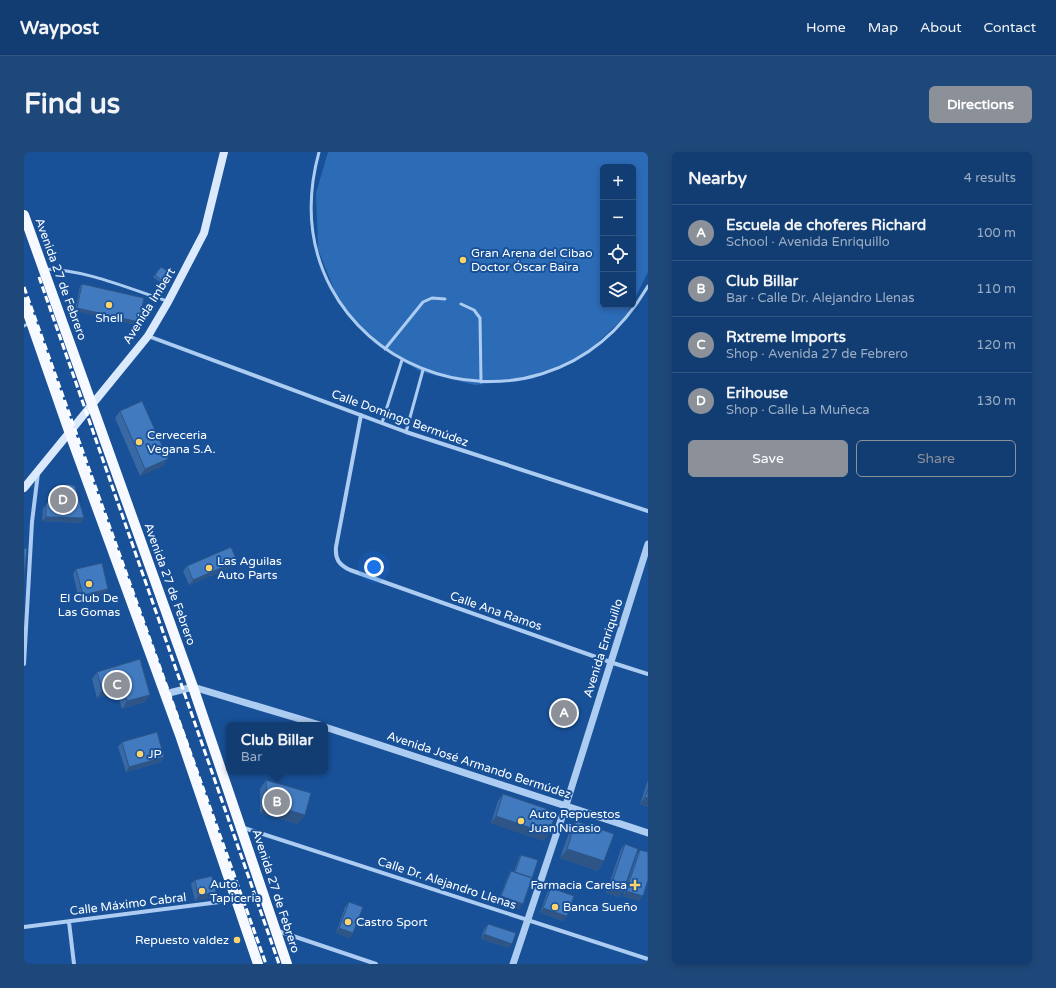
<!DOCTYPE html>
<meta charset="utf-8">
<style>
:root{--surface:#123d72;--page:#1f487a;--text:#f1f3f6;--muted:#9caec4;--line:#315684;--accent:#8c9099}
body{margin:0;font-family:"Varela Round",sans-serif;background:var(--page);color:var(--text)}
.controls{position:absolute;right:12px;top:12px;display:grid;overflow:hidden;border-radius:6px;box-shadow:0 2px 6px #0003}
.controls button{width:36px;height:36px;display:grid;place-items:center;padding:0;border:0;border-bottom:1px solid var(--line);background:var(--surface);color:var(--text);font:20px sans-serif}
.you{position:absolute;left:350px;top:415px;width:14px;height:14px;margin:-10px;border:3px solid #fff;border-radius:50%;background:#1a73e8;box-shadow:0 0 0 6px #1a73e833}
.badge{display:grid;place-items:center;width:26px;height:26px;border-radius:50%;background:var(--accent);color:#fff;font-size:13px;font-weight:700}
.pin{position:absolute;translate:-50% -50%;border:2px solid #fff;box-shadow:0 1px 4px #0006}
.popup{position:absolute;left:202px;top:570px;width:102px;height:52px;box-sizing:border-box;display:grid;place-content:center;border-radius:6px;background:var(--surface);filter:drop-shadow(0 1px 3px #0005);font-size:13px;white-space:nowrap;color:var(--muted)}
.popup b{font-size:15px;color:var(--text)}
.popup::after{content:'';position:absolute;left:50%;top:100%;margin-left:-8px;border:8px solid transparent;border-top-color:var(--surface)}
.list{margin:0;padding:0;list-style:none}
h2{display:flex;justify-content:space-between;align-items:center;height:52px;margin:0;padding:0 16px;font-size:17px}
h2 small{font-size:13px;font-weight:400;color:var(--muted)}
.list li{display:grid;grid-template-columns:26px 1fr auto;gap:12px;align-items:center;box-sizing:border-box;height:56px;padding:0 16px;border-top:1px solid var(--line)}
.list b{display:block;font-size:15px;white-space:nowrap}
.list p{margin:0;font-size:13px;white-space:nowrap;color:var(--muted)}
.list em{font-size:13px;font-style:normal;color:var(--muted)}
.actions{display:flex;gap:8px;padding:12px 16px}
.actions a{flex:1;padding:9px 0;border:1px solid var(--accent);border-radius:6px;text-align:center;font-size:14px;color:var(--accent)}
.actions .main{background:var(--accent);color:#fff}
.icon{flex:none;width:22px;height:22px;fill:none;stroke:currentColor;stroke-width:2;stroke-linecap:round;stroke-linejoin:round}
.map{position:relative;flex:none;width:624px;height:812px;overflow:hidden;border-radius:6px}
header{display:flex;align-items:center;gap:24px;box-sizing:border-box;height:56px;padding:0 20px;background:var(--surface);border-bottom:1px solid var(--line)}
header strong{font-size:19px}
nav{display:flex;gap:22px;margin-inline-start:auto;font-size:14px}
.intro{display:flex;align-items:center;justify-content:space-between;box-sizing:border-box;height:96px;padding:0 24px}
h1{margin:0;font-size:28px}
.button{padding:10px 18px;border-radius:6px;background:var(--accent);color:#fff;font-size:14px;font-weight:700}
main{display:flex;gap:24px;padding:0 24px}
aside{flex:1;background:var(--surface);border-radius:6px;box-shadow:0 2px 6px #0003}
.map>svg:first-child{display:block}
.green{fill:#2c6bb6}
.lines{fill:none;stroke-linecap:round;stroke-linejoin:round}
.service{stroke:#acccf1;stroke-width:3}
.minor{stroke:#acccf1;stroke-width:4}
.tertiary{stroke:#acccf1;stroke-width:7}
.secondary{stroke:#dae9fc;stroke-width:8}
.primary{stroke:#f6f9ff;stroke-width:10}
.rail{stroke:#fff;stroke-width:3;stroke-dasharray:7 3;stroke-linecap:butt}
.wall{fill:#3869a4}
.shaded-wall{fill:#2e5586}
.building{fill:#417abf;stroke:#2e5586}
.poi-dot{fill:#ffd36c;stroke:#185198;stroke-width:1.5}
.labels{text-anchor:middle;dominant-baseline:central;stroke-width:4;stroke-linejoin:round;paint-order:stroke}
.poi-label{font-size:12px;fill:#fff;stroke:#185198;text-anchor:start}
.street-label{font-size:12px;fill:#fff;stroke:#185198}
</style>
<header>
<strong>Waypost</strong>
<nav><a>Home</a><a>Map</a><a>About</a><a>Contact</a></nav>
</header>
<div class="intro"><h1>Find us</h1><a class="button">Directions</a></div>
<main>
<div class="map">
<svg width="624" height="812" viewBox="0 0 624 812">
<rect width="100%" height="100%" fill="#185198"/>
<path class="green" d="M 304,0 L 624,0 L 624,120 L 609,150 L 609,15 L 579,15 L 579,153 L 607,153 L 603,163 L 560,203 L 507,227 L 451,233 L 397,220 L 350,191 L 314,148 L 294,97 L 292,41 Z"/>
<g class="lines">
<path class="service" d="M 295,0 C 238,209 514,322 624,134
M 21,117 C 63,118 103,136 143,149
M 437,152 L 450,158 L 456,166 L 457,230
M 0,174 L 6,171
M 361,197 L 399,150 L 408,146 L 421,147
M 358,271 L 378,208
M 382,280 L 399,218"/>
<path class="minor" d="M 124,184 L 382,280 L 624,359
M 337,263 L 312,395 C 311,407 315,413 326,418 L 586,510 L 624,522
M 0,512 L 8,370 L 14,321
M 217,675 L 624,807
M 45,770 L 50,812
M 0,775 L 211,748
M 254,779 L 352,812"/>
<path class="tertiary" d="M 141,542 L 169,535 L 296,573
M 301,575 L 624,681
M 489,812 L 542,653 L 624,392"/>
<path class="secondary" d="M 0,336 L 124,184 L 144,150 L 180,81 L 200,0"/>
<path class="primary" d="M 0,63 L 169,535 L 263,812
M 0,150 L 45,279 L 156,583 L 234,812"/>
<path class="rail" d="M 15,125 L 255,812
M 0,135 L 242,812"/>
</g>
<path class="wall" d="M 137,115 L 147,121 L 139,132 L 129,125 Z
M 58,132 L 115,170 L 113,173 L 51,159 L 56,134 Z
M 96,259 L 144,307 L 139,314 L 116,324 L 91,266 Z
M 22,352 L 60,366 L 57,371 L 18,369 L 19,357 Z
M 213,409 L 210,414 L 165,433 L 159,419 L 163,414 Z
M 52,417 L 81,442 L 55,448 L 49,422 Z
M 116,507 L 121,550 L 98,557 L 93,540 L 73,546 L 68,527 L 73,520 Z
M 98,590 L 140,605 L 137,610 L 102,620 L 94,595 Z
M 242,628 L 274,672 L 236,661 L 236,637 Z
M 624,628 L 624,655 L 616,652 Z
M 479,642 L 520,689 L 467,671 L 474,649 Z
M 552,669 L 574,719 L 536,706 L 546,678 Z
M 601,692 L 599,740 L 595,745 L 582,741 L 597,697 Z
M 616,698 L 615,749 L 599,744 L 613,702 Z
M 497,703 L 499,752 L 495,757 L 474,749 L 484,724 L 487,719 L 490,720 L 495,705 Z
M 171,728 L 188,745 L 171,749 L 167,732 Z
M 527,736 L 543,764 L 539,769 L 516,761 L 523,741 Z
M 325,750 L 329,781 L 326,786 L 312,781 L 321,755 Z
M 464,772 L 485,796 L 457,787 L 460,777 Z"/>
<path class="shaded-wall" d="M 53,156 L 115,170 L 113,173 L 51,159 Z
M 144,307 L 139,314 L 116,324 L 121,317 Z
M 22,365 L 60,366 L 57,371 L 18,369 Z
M 213,409 L 210,414 L 165,433 L 169,428 Z
M 84,437 L 81,442 L 55,448 L 59,443 Z
M 98,532 L 93,540 L 73,546 L 78,538 Z
M 126,543 L 121,550 L 98,557 L 103,549 Z
M 140,605 L 137,610 L 102,620 L 105,615 Z
M 621,645 L 624,646 L 624,655 L 616,652 Z
M 243,652 L 281,663 L 274,672 L 236,661 Z
M 472,664 L 525,682 L 520,689 L 467,671 Z
M 543,697 L 580,709 L 574,719 L 536,706 Z
M 586,736 L 599,740 L 595,745 L 582,741 Z
M 602,739 L 619,744 L 615,749 L 599,744 Z
M 192,740 L 188,745 L 171,749 L 174,744 Z
M 477,744 L 499,752 L 495,757 L 474,749 Z
M 519,756 L 543,764 L 539,769 L 516,761 Z
M 315,776 L 329,781 L 326,786 L 312,781 Z
M 460,782 L 488,792 L 485,796 L 457,787 Z"/>
<path class="building" d="M 137,115 L 147,121 L 140,130 L 131,123 Z
M 58,132 L 120,146 L 115,170 L 53,156 Z
M 118,249 L 144,307 L 121,317 L 96,259 Z
M 44,332 L 51,334 L 60,366 L 22,365 L 22,352 Z
M 207,395 L 213,409 L 169,428 L 163,414 Z
M 0,396 L 3,397 L 0,426 Z
M 78,411 L 84,437 L 59,443 L 52,417 Z
M 116,507 L 126,543 L 103,549 L 98,532 L 78,538 L 73,520 Z
M 133,580 L 140,605 L 105,615 L 98,590 Z
M 242,628 L 287,641 L 281,663 L 243,652 Z
M 624,637 L 624,646 L 621,645 Z
M 479,642 L 532,660 L 525,682 L 472,664 Z
M 552,669 L 590,682 L 580,709 L 543,697 Z
M 601,692 L 614,697 L 599,740 L 586,736 Z
M 616,698 L 624,700 L 624,728 L 619,744 L 602,739 Z
M 497,703 L 514,708 L 508,726 L 491,720 Z
M 487,719 L 508,726 L 499,752 L 477,744 Z
M 188,724 L 192,740 L 174,744 L 171,728 Z
M 527,736 L 550,744 L 543,764 L 519,756 Z
M 325,750 L 339,755 L 329,781 L 315,776 Z
M 464,772 L 492,781 L 488,792 L 460,782 Z"/>
<g class="poi-dot">
<circle cx="439" cy="108" r="4"/>
<circle cx="85" cy="153" r="4"/>
<circle cx="115" cy="290" r="4"/>
<circle cx="185" cy="416" r="4"/>
<circle cx="65" cy="432" r="4"/>
<circle cx="116" cy="602" r="4"/>
<circle cx="497" cy="669" r="4"/>
<path d="M609 727h4v4h4v4h-4v4h-4v-4h-4v-4h4z"/>
<circle cx="178" cy="739" r="4"/>
<circle cx="531" cy="755" r="4"/>
<circle cx="324" cy="770" r="4"/>
<circle cx="213" cy="788" r="4"/>
</g>
<g class="labels">
<g class="poi-label">
<text x="447" y="101">Gran Arena del Cibao<tspan x="447" dy="14">Doctor Óscar Baira</tspan></text>
<text x="85" y="166" text-anchor="middle">Shell</text>
<text x="123" y="283">Cerveceria<tspan x="123" dy="14">Vegana S.A.</tspan></text>
<text x="193" y="409">Las Aguilas<tspan x="193" dy="14">Auto Parts</tspan></text>
<text x="65" y="446" text-anchor="middle">El Club De<tspan x="65" dy="14">Las Gomas</tspan></text>
<text x="124" y="602">JP</text>
<text x="505" y="662">Auto Repuestos<tspan x="505" dy="14">Juan Nicasio</tspan></text>
<text x="186" y="732">Auto<tspan x="186" dy="14">Tapiceria</tspan></text>
<text x="603" y="733" text-anchor="end">Farmacia Carelsa</text>
<text x="539" y="755">Banca Sueño</text>
<text x="332" y="770">Castro Sport</text>
<text x="205" y="788" text-anchor="end">Repuesto valdez</text>
</g>
<g class="street-label">
<text transform="translate(37 127) rotate(70)">Avenida 27 de Febrero</text>
<text transform="translate(125 154) rotate(-58)">Avenida Imbert</text>
<text transform="translate(376 266) rotate(20)">Calle Domingo Bermúdez</text>
<text transform="translate(146 432) rotate(70)">Avenida 27 de Febrero</text>
<text transform="translate(472 459) rotate(19)">Calle Ana Ramos</text>
<text transform="translate(579 496) rotate(-72)">Avenida Enriquillo</text>
<text transform="translate(455 613) rotate(18)">Avenida José Armando Bermúdez</text>
<text transform="translate(423 731) rotate(18)">Calle Dr. Alejandro Llenas</text>
<text transform="translate(252 739) rotate(72)">Avenida 27 de Febrero</text>
<text transform="translate(104 752) rotate(-7)">Calle Máximo Cabral</text>
</g>
</g>
</svg>
<div class="controls">
<button>+</button>
<button>−</button>
<button><svg class="icon" aria-label="locate" viewBox="0 0 24 24"><circle cx="12" cy="12" r="6"/><path d="M12 2v4M12 18v4M2 12h4M18 12h4"/></svg></button>
<button><svg class="icon" aria-label="layers" viewBox="0 0 24 24"><path d="M12 4l9 5-9 5-9-5zM3 14l9 5 9-5"/></svg></button>
</div>
<div class="you"></div>
<div class="pin badge" style="left:540px;top:561px">A</div>
<div class="pin badge" style="left:253px;top:650px">B</div>
<div class="popup"><b>Club Billar</b>Bar</div>
<div class="pin badge" style="left:93px;top:533px">C</div>
<div class="pin badge" style="left:39px;top:348px">D</div>
</div>
<aside>
<h2>Nearby<small>4 results</small></h2>
<ul class="list">
<li><span class="badge">A</span><div><b>Escuela de choferes Richard</b><p>School · Avenida Enriquillo</p></div><em>100 m</em></li>
<li><span class="badge">B</span><div><b>Club Billar</b><p>Bar · Calle Dr. Alejandro Llenas</p></div><em>110 m</em></li>
<li><span class="badge">C</span><div><b>Rxtreme Imports</b><p>Shop · Avenida 27 de Febrero</p></div><em>120 m</em></li>
<li><span class="badge">D</span><div><b>Erihouse</b><p>Shop · Calle La Muñeca</p></div><em>130 m</em></li>
</ul>
<div class="actions"><a class="main">Save</a><a>Share</a></div>
</aside>
</main>
